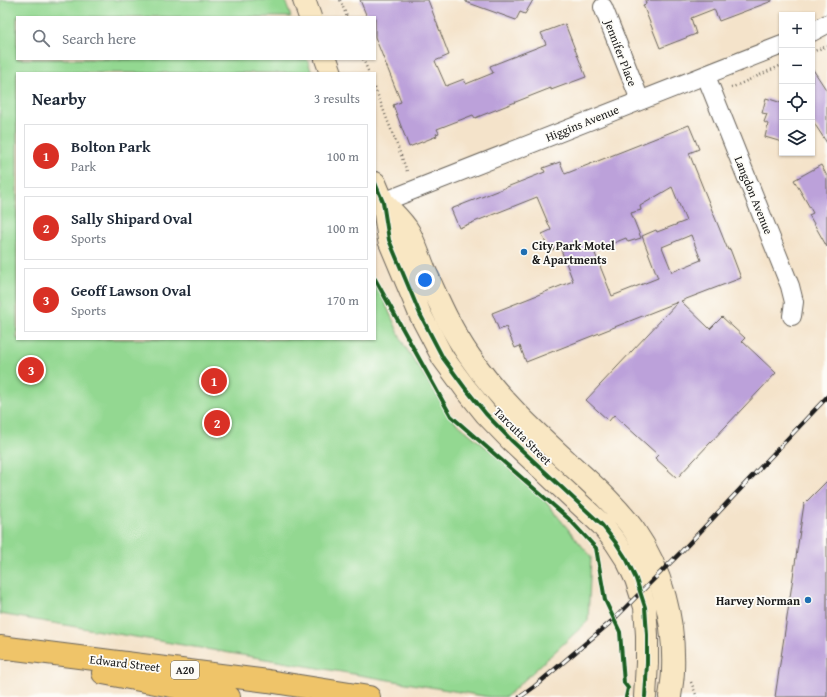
<!DOCTYPE html>
<meta charset="utf-8">
<style>
:root{--surface:#fff;--page:#f2f2f3;--text:#1f2937;--muted:#747a83;--line:#e0e1e3;--accent:#d93025}
body{margin:0;font-family:"Gentium Book Plus",serif;background:var(--page);color:var(--text)}
.controls{position:absolute;right:12px;top:12px;display:grid;overflow:hidden;border-radius:0px;box-shadow:0 1px 3px #0004}
.controls button{width:36px;height:36px;display:grid;place-items:center;padding:0;border:0;border-bottom:1px solid var(--line);background:var(--surface);color:var(--text);font:20px sans-serif}
.you{position:absolute;left:425px;top:280px;width:14px;height:14px;margin:-10px;border:3px solid #fff;border-radius:50%;background:#1a73e8;box-shadow:0 0 0 6px #1a73e833}
.badge{display:grid;place-items:center;width:26px;height:26px;border-radius:50%;background:var(--accent);color:#fff;font-size:13px;font-weight:700}
.pin{position:absolute;translate:-50% -50%;border:2px solid #fff;box-shadow:0 1px 4px #0006}
.list{margin:0;padding:0;list-style:none}
h2{display:flex;justify-content:space-between;align-items:center;height:52px;margin:0;padding:0 16px;font-size:17px}
h2 small{font-size:13px;font-weight:400;color:var(--muted)}
.list li{display:grid;grid-template-columns:26px 1fr auto;gap:12px;align-items:center;box-sizing:border-box;height:64px;margin:0 8px 8px;padding:0 8px;border:1px solid var(--line);border-radius:0px}
.list b{display:block;font-size:15px;white-space:nowrap}
.list p{margin:0;font-size:13px;white-space:nowrap;color:var(--muted)}
.list em{font-size:13px;font-style:normal;color:var(--muted)}
.icon{flex:none;width:22px;height:22px;fill:none;stroke:currentColor;stroke-width:2;stroke-linecap:round;stroke-linejoin:round}
.map{position:relative;flex:none;width:827px;height:697px;overflow:hidden}
.search{position:absolute;background:var(--surface);box-shadow:0 1px 3px #0004;left:16px;top:16px;width:360px;height:44px;display:flex;align-items:center;gap:10px;box-sizing:border-box;padding:0 14px;border-radius:0px;color:var(--muted);font-size:15px}
.panel{position:absolute;background:var(--surface);box-shadow:0 1px 3px #0004;left:16px;top:72px;width:360px;height:268px;border-radius:0px}
.map>svg:first-child{display:block}
.green{fill:#93d891;stroke:#587a56}
.building{fill:#bca1da;fill-rule:evenodd}
.lines{fill:none;stroke-linecap:round;stroke-linejoin:round}
.street-casing{stroke:#686259;stroke-width:20}
.secondary-casing{stroke:#686259;stroke-width:24}
.highway-casing{stroke:#686259;stroke-width:24}
.path{stroke:#686259;stroke-width:2.5;stroke-dasharray:1 3;stroke-linecap:butt}
.street{stroke:#fff;stroke-width:18}
.secondary{stroke:#f9e7c3;stroke-width:22}
.highway{stroke:#efc469;stroke-width:22}
.rail-casing{stroke:#1c1c1c;stroke-width:4.5}
.rail{stroke:#fdfcf7;stroke-width:3;stroke-dasharray:9;stroke-linecap:butt}
.cycleway-casing{stroke:#fdfcf7;stroke-width:6}
.cycleway{stroke:#1b5e20;stroke-width:4}
.poi-dot{fill:#1f6fb2;stroke:#fdfcf7;stroke-width:1.5}
.labels{text-anchor:middle;dominant-baseline:central;stroke-width:3.5;stroke-linejoin:round;paint-order:stroke}
.shield{fill:#fdfcf7;stroke:#605f5e;stroke-width:1}
.shield-label{font-size:11px;font-weight:bold;fill:#1c1c1c}
.street-label{font-size:12px;fill:#1c1c1c;stroke:#fdfcf7}
.poi-label{font-size:12px;font-weight:bold;fill:#1c1c1c;stroke:#fdfcf7;text-anchor:start}
</style>
<div class="map">
<svg width="827" height="697" viewBox="0 0 827 697">
<rect width="100%" height="100%" fill="#fdfcf7"/>
<filter id="ink" filterUnits="userSpaceOnUse"><feTurbulence type="fractalNoise" baseFrequency=".025" numOctaves="2"/><feDisplacementMap in="SourceGraphic" scale="8" xChannelSelector="R" yChannelSelector="G"/><feConvolveMatrix kernelMatrix="1 2 1 2 8 2 1 2 1" color-interpolation-filters="sRGB"/></filter>
<filter id="wash" filterUnits="userSpaceOnUse"><feTurbulence type="fractalNoise" baseFrequency=".012" numOctaves="4" result="noise"/><feDisplacementMap in="SourceGraphic" scale="16" xChannelSelector="R" yChannelSelector="G"/><feGaussianBlur stdDeviation="0.9" result="paint"/><feColorMatrix in="noise" values="0 0 0 0 0 0 0 0 0 0 0 0 0 0 0 0 0 1.4 0 .05"/><feComposite in="paint" operator="in"/></filter>
<g filter="url(#wash)">
<rect width="100%" height="100%" fill="#f4e3ca"/>
<path class="green" d="M 0,0 L 285,0 L 291,17 L 17,17 L 17,59 L 307,59 L 312,73 L 17,73 L 17,339 L 375,339 L 375,280 L 404,345 L 454,421 L 498,457 L 525,484 L 537,491 L 591,557 L 588,621 L 506,697 L 489,697 L 0,614 Z"/>
<g id="blocks">
<path class="building" d="M 360,0 L 428,0 L 449,55 L 435,61 L 446,86 L 464,79 L 466,84 L 493,73 L 490,66 L 546,44 L 541,33 L 565,24 L 586,77 L 551,90 L 551,88 L 475,118 L 473,115 L 437,129 L 439,133 L 436,134 L 437,136 L 409,147 L 393,105 L 401,102 L 375,37 L 375,17 L 367,17 Z
M 466,0 L 533,0 L 525,14 L 520,12 L 516,20 L 466,2 Z
M 645,0 L 772,0 L 772,1 L 719,21 L 714,9 L 691,18 L 696,34 L 660,48 L 643,5 L 646,4 Z
M 812,68 L 827,91 L 827,143 L 812,120 Z
M 766,98 L 782,103 L 782,142 L 765,137 L 768,124 L 764,122 L 767,114 L 762,113 Z
M 689,125 L 699,149 L 689,153 L 728,250 L 730,249 L 741,278 L 681,301 L 710,329 L 722,317 L 745,338 L 742,341 L 776,373 L 677,478 L 655,458 L 658,455 L 614,415 L 609,421 L 586,400 L 678,302 L 526,362 L 520,346 L 515,348 L 506,327 L 499,330 L 492,313 L 573,281 L 560,247 L 549,251 L 542,234 L 551,230 L 537,197 L 459,228 L 451,209 L 545,172 L 543,168 L 560,162 L 565,174 ZM 672,187 L 686,221 L 657,232 L 656,230 L 642,236 L 658,278 L 612,296 L 594,251 L 626,238 L 628,242 L 641,238 L 631,213 L 641,210 L 640,206 ZM 691,235 L 701,260 L 672,272 L 662,247 Z
M 821,165 L 827,176 L 827,247 L 809,215 L 813,213 L 794,180 Z
M 827,481 L 827,697 L 775,697 L 804,504 Z"/>
</g>
</g>
<g filter="url(#ink)">
<use href="#blocks" fill-opacity="0" stroke="#686259" stroke-width="1"/>
<g class="lines">
<defs>
<path id="street" d="M 603,7 L 640,100
M 812,32 L 827,24
M 706,76 L 790,286 L 794,302 L 792,316
M 383,202 L 782,45"/>
<path id="secondary" d="M 304,0 L 310,17
M 326,59 L 331,73
M 375,183 L 383,202 L 389,240 L 420,314 L 443,358 L 465,388 L 486,414 L 512,441 L 602,525 L 616,543 L 627,560 L 636,579 L 645,607 L 647,635 L 647,663 L 645,697
M 383,202 C 391,211 403,221 409,232 C 415,244 420,258 425,271 C 438,300 451,330 470,357 C 498,398 534,431 571,465 C 593,485 616,505 634,530 C 662,570 675,621 673,670 C 673,679 671,688 670,697"/>
<path id="highway" d="M 0,647 L 268,681 L 369,697
M 103,673 L 229,697"/>
</defs>
<use href="#street" class="street-casing"/>
<use href="#secondary" class="secondary-casing"/>
<use href="#highway" class="highway-casing"/>
<path class="path" d="M 340,0 L 347,17
M 812,52 L 827,46
M 363,59 L 369,73
M 375,88 L 407,171
M 731,88 L 782,65
M 691,682 L 697,697"/>
<use href="#street" class="street"/>
<use href="#secondary" class="secondary"/>
<use href="#highway" class="highway"/>
<defs>
<path id="rail" d="M 520,697 L 534,687 L 612,621 L 681,552 L 827,397"/>
</defs>
<use href="#rail" class="rail-casing"/>
<use href="#rail" class="rail"/>
<defs>
<path id="cycleway" d="M 375,183 L 383,202 L 389,240 L 420,314 L 443,358 L 465,388 L 486,414 L 512,441 L 602,525 L 616,543 L 627,560 L 636,579 L 645,607 L 647,635 L 647,663 L 645,697
M 375,279 L 451,416 L 569,519 L 596,548 L 605,600 L 620,632 L 624,683 L 628,688 L 626,697"/>
</defs>
<use href="#cycleway" class="cycleway-casing"/>
<use href="#cycleway" class="cycleway"/>
</g>
</g>
<g class="poi-dot">
<circle cx="524" cy="252" r="4"/>
<circle cx="808" cy="600" r="4"/>
</g>
<g class="labels">
<rect class="shield" x="171" y="661" width="28" height="18" rx="3"/>
<g class="shield-label">
<text x="185" y="670">A20</text>
</g>
<g class="street-label">
<text transform="translate(621 53) rotate(69)">Jennifer Place</text>
<text transform="translate(582 123) rotate(-22)">Higgins Avenue</text>
<text transform="translate(754 195) rotate(68)">Langdon Avenue</text>
<text transform="translate(523 436) rotate(45)">Tarcutta Street</text>
<text transform="translate(125 663) rotate(7)">Edward Street</text>
</g>
<g class="poi-label">
<text x="532" y="245">City Park Motel<tspan x="532" dy="14">&amp; Apartments</tspan></text>
<text x="800" y="600" text-anchor="end">Harvey Norman</text>
</g>
</g>
</svg>
<div class="controls">
<button>+</button>
<button>−</button>
<button><svg class="icon" aria-label="locate" viewBox="0 0 24 24"><circle cx="12" cy="12" r="6"/><path d="M12 2v4M12 18v4M2 12h4M18 12h4"/></svg></button>
<button><svg class="icon" aria-label="layers" viewBox="0 0 24 24"><path d="M12 4l9 5-9 5-9-5zM3 14l9 5 9-5"/></svg></button>
</div>
<div class="you"></div>
<div class="pin badge" style="left:214px;top:381px">1</div>
<div class="pin badge" style="left:217px;top:423px">2</div>
<div class="pin badge" style="left:31px;top:370px">3</div>
<div class="search"><svg class="icon" aria-label="search" viewBox="0 0 24 24"><circle cx="10" cy="10" r="6"/><path d="M15 15l6 6"/></svg>Search here</div>
<section class="panel">
<h2>Nearby<small>3 results</small></h2>
<ul class="list">
<li><span class="badge">1</span><div><b>Bolton Park</b><p>Park</p></div><em>100 m</em></li>
<li><span class="badge">2</span><div><b>Sally Shipard Oval</b><p>Sports</p></div><em>100 m</em></li>
<li><span class="badge">3</span><div><b>Geoff Lawson Oval</b><p>Sports</p></div><em>170 m</em></li>
</ul>
</section>
</div>
